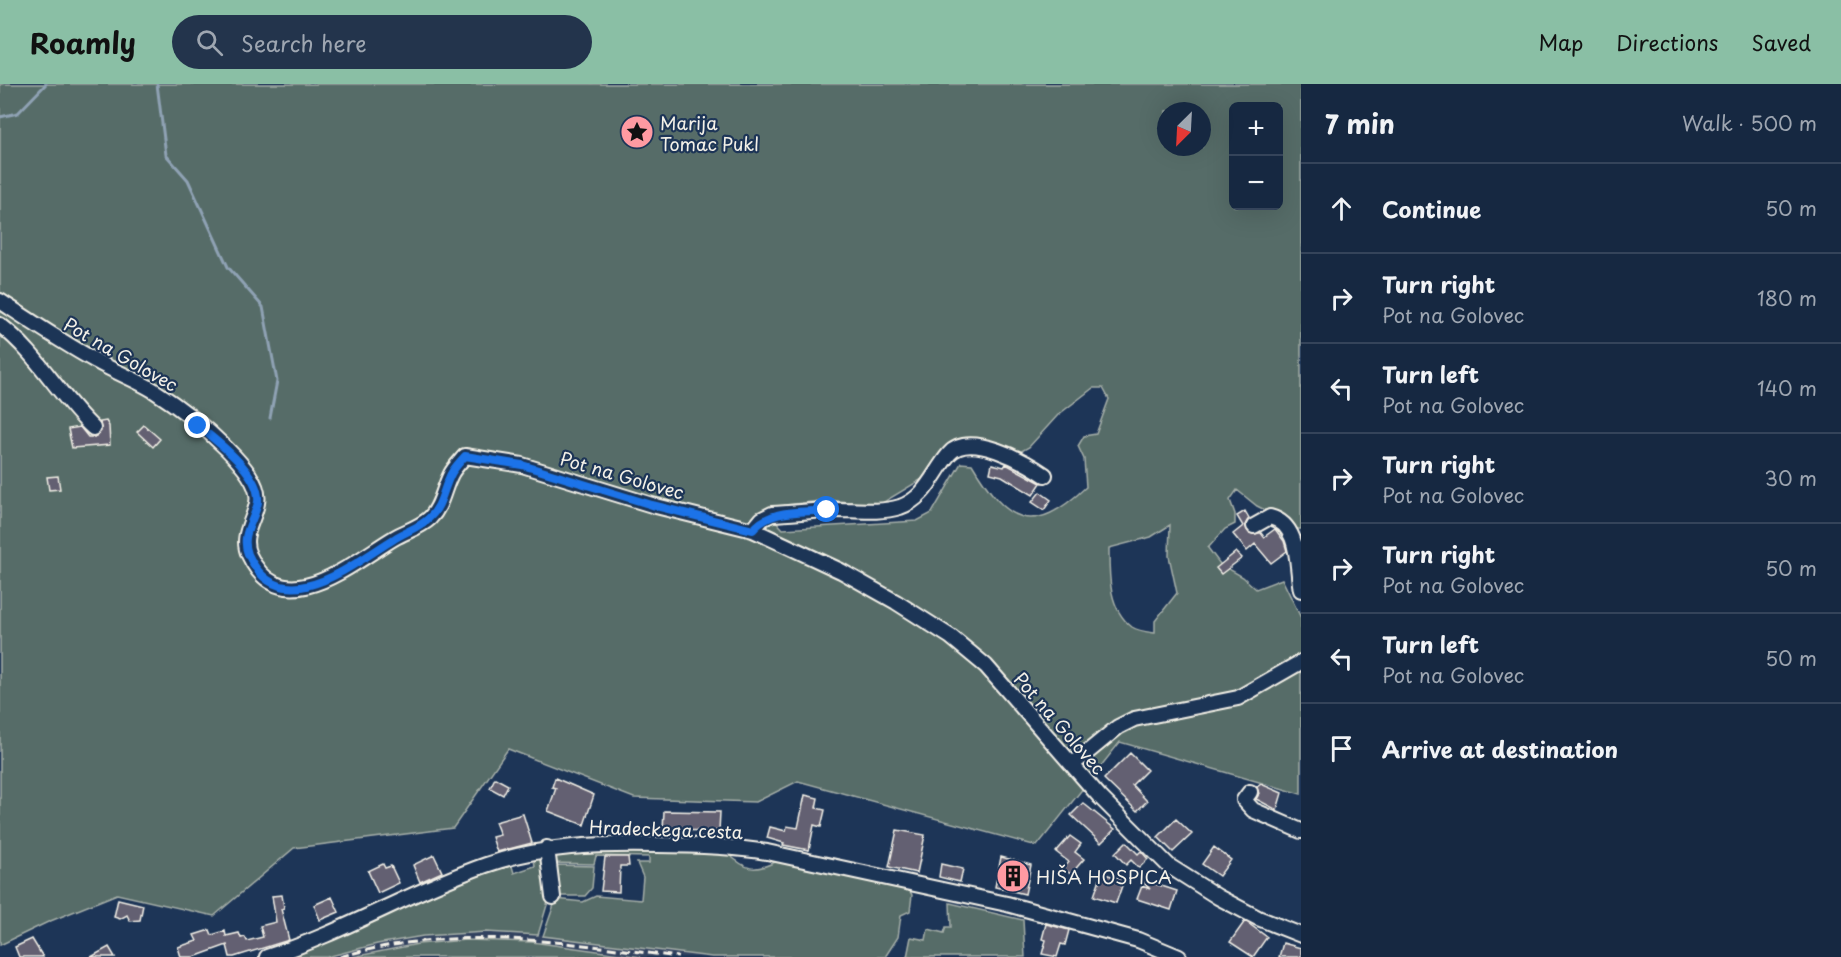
<!DOCTYPE html>
<meta charset="utf-8">
<style>
:root{--surface:#162841;--page:#23344c;--text:#f1f3f6;--muted:#9ea6b1;--line:#35445a;--accent:#8abfa5}
body{margin:0;font-family:"Playpen Sans",sans-serif;background:var(--page);color:var(--text)}
.controls{position:absolute;right:18px;top:18px;display:grid;overflow:hidden;border-radius:9px;box-shadow:0 6px 24px #0002}
.controls button{width:54px;height:54px;display:grid;place-items:center;padding:0;border:0;border-bottom:2px solid var(--line);background:var(--surface);color:var(--text);font:30px sans-serif}
.compass{position:absolute;left:1157px;top:18px;width:54px;height:54px;border-radius:50%;background:var(--surface);box-shadow:0 6px 24px #0002;rotate:204deg}
.stop{position:absolute;width:18px;height:18px;margin:-14px;border:4px solid #1a73e8;border-radius:50%;background:#fff}
.stop.end{background:#1a73e8;border-color:#fff;box-shadow:0 2px 6px #0008}
.list{margin:0;padding:0;list-style:none}
h2{display:flex;justify-content:space-between;align-items:center;height:78px;margin:0;padding:0 24px;font-size:26px}
h2 small{font-size:20px;font-weight:400;color:var(--muted)}
.list li{display:grid;grid-template-columns:39px 1fr auto;gap:18px;align-items:center;box-sizing:border-box;height:90px;padding:0 24px;border-top:2px solid var(--line)}
.list b{display:block;font-size:22px;white-space:nowrap}
.list p{margin:0;font-size:20px;white-space:nowrap;color:var(--muted)}
.list em{font-size:20px;font-style:normal;color:var(--muted)}
.icon{flex:none;width:33px;height:33px;fill:none;stroke:currentColor;stroke-width:2;stroke-linecap:round;stroke-linejoin:round}
.map{position:relative;flex:none;width:1301px;height:873px;overflow:hidden}
header{display:flex;align-items:center;gap:36px;box-sizing:border-box;height:84px;padding:0 30px;background:var(--accent);color:#111}
header strong{font-size:28px}
nav{display:flex;gap:33px;margin-inline-start:auto;font-size:21px}
.search{width:420px;height:54px;background:var(--page);display:flex;align-items:center;gap:15px;box-sizing:border-box;padding:0 21px;border-radius:33px;color:var(--muted);font-size:22px}
main{display:flex}
aside{flex:1;background:var(--surface)}
.map>svg:first-child{display:block}
.built{fill:#32425f}
.green{fill:#566c68;stroke:#a5aea8;stroke-width:1.5;fill-rule:evenodd}
.lines{fill:none;stroke-linecap:round;stroke-linejoin:round}
.stream{stroke:#8fa2b4;stroke-width:3}
.building{fill:#646072;stroke:#f4f1e8;stroke-width:1.5}
.minor-casing{stroke:#f4f1e8;stroke-width:18}
.minor{stroke:#1d3557;stroke-width:14}
.rail{stroke:#f4f1e8;stroke-width:3;stroke-dasharray:9 4.5;stroke-linecap:butt}
.route{stroke:#1a73e8;stroke-width:8}
.labels{text-anchor:middle;dominant-baseline:central;stroke-width:4.5;stroke-linejoin:round;paint-order:stroke}
.poi-label{font-size:18px;fill:#f4f1e8;stroke:#1d3557;text-anchor:start}
.street-label{font-size:18px;fill:#f4f1e8;stroke:#1d3557}
</style>
<header>
<strong>Roamly</strong>
<div class="search"><svg class="icon" aria-label="search" viewBox="0 0 24 24"><circle cx="10" cy="10" r="6"/><path d="M15 15l6 6"/></svg>Search here</div>
<nav><a>Map</a><a>Directions</a><a>Saved</a></nav>
</header>
<main>
<div class="map">
<svg width="1301" height="873" viewBox="0 0 1301 873">
<rect width="100%" height="100%" fill="#1d3557"/>
<filter id="ink" filterUnits="userSpaceOnUse"><feTurbulence type="fractalNoise" baseFrequency=".0167" numOctaves="2"/><feDisplacementMap in="SourceGraphic" scale="12" xChannelSelector="R" yChannelSelector="G"/><feConvolveMatrix kernelMatrix="1 2 1 2 8 2 1 2 1" color-interpolation-filters="sRGB"/></filter>
<g filter="url(#ink)">
<path class="built" d="M 486,848 L 529,849 L 712,873 L 641,873 L 532,858 L 466,856 L 418,860 L 353,873 L 327,873 L 377,860 L 423,852 Z"/>
<path class="green" d="M 0,0 L 1301,0 L 1301,445 L 1292,445 L 1279,433 L 1257,422 L 1237,406 L 1230,416 L 1235,430 L 1235,440 L 1225,445 L 1208,464 L 1220,480 L 1243,493 L 1256,505 L 1282,495 L 1301,534 L 1301,710 L 1120,658 L 1037,762 L 798,697 L 756,718 L 634,714 L 508,665 L 453,744 L 294,764 L 214,832 L 117,810 L 48,838 L 0,861 ZM 1234,22 L 1278,22 L 1278,122 L 1234,122 ZM 1166,27 L 1202,27 L 1202,63 L 1166,63 ZM 1093,304 L 1103,304 L 1109,315 L 1096,350 L 1084,352 L 1078,362 L 1084,375 L 1086,403 C 1032,454 1007,439 972,380 L 961,379 L 932,429 L 917,437 L 783,445 L 772,433 L 785,421 L 829,416 L 879,421 L 932,389 L 952,362 L 970,369 L 1018,369 L 1029,363 L 1058,331 ZM 1170,441 L 1169,472 L 1177,509 L 1155,537 L 1155,549 C 1148,548 1138,547 1132,543 C 1108,525 1109,490 1109,464 L 1151,453 Z
M 590,766 L 727,769 C 746,786 754,789 777,777 L 908,804 L 912,811 L 910,827 L 901,831 L 898,853 L 885,873 L 712,873 L 543,852 L 556,815 L 583,818 L 596,812 L 641,816 L 643,793 L 637,779 L 649,779 L 649,773 L 596,772 L 594,780 L 552,779 L 552,771 Z
M 544,773 L 550,811 L 538,851 L 486,848 L 423,852 L 377,860 L 327,873 L 286,873 L 461,797 L 511,779 L 514,789 L 535,782 L 534,775 Z
M 552,781 L 594,782 L 592,804 L 585,812 L 560,812 L 556,808 Z
M 950,819 L 1023,836 L 1025,873 L 907,873 L 911,853 L 926,856 L 928,845 L 944,849 L 946,843 L 951,843 Z
M 466,856 L 532,858 L 641,873 L 353,873 L 418,860 Z"/>
<g class="lines">
<path class="stream" d="M 157,0 L 166,71 L 188,96 L 228,183 L 263,223 L 277,297 L 270,334
M 0,33 L 18,29 L 46,0"/>
</g>
<path class="building" d="M 106,337 L 109,342 L 110,361 L 72,364 L 68,345 L 80,343 L 88,353 L 95,353 L 101,347 L 100,338 Z
M 144,341 L 160,355 L 153,363 L 137,348 Z
M 992,380 L 1004,383 L 1006,380 L 1041,399 L 1033,411 L 1002,392 L 990,389 Z
M 58,392 L 60,405 L 49,406 L 47,393 Z
M 1040,408 L 1051,416 L 1044,426 L 1032,418 Z
M 1245,427 L 1249,434 L 1245,441 L 1249,449 L 1261,449 L 1264,453 L 1275,445 L 1284,457 L 1287,467 L 1271,479 L 1255,460 L 1247,467 L 1233,450 L 1243,442 L 1237,432 Z
M 1236,468 L 1242,474 L 1221,490 L 1216,484 Z
M 1130,669 L 1147,686 L 1132,701 L 1147,717 L 1137,727 L 1104,695 Z
M 495,694 L 508,701 L 503,711 L 490,704 Z
M 555,694 L 594,711 L 584,741 L 548,727 L 556,704 L 552,703 Z
M 1261,700 L 1282,709 L 1277,726 L 1256,715 L 1259,710 L 1257,703 Z
M 805,711 L 818,714 L 816,724 L 825,726 L 821,743 L 814,741 L 809,766 L 783,761 L 784,759 L 767,754 L 770,743 L 786,747 L 787,742 L 798,744 Z
M 1083,719 L 1115,745 L 1101,759 L 1071,731 Z
M 664,727 L 720,728 L 719,747 L 663,746 Z
M 523,730 L 532,759 L 497,768 L 492,753 L 500,751 L 495,738 Z
M 1176,735 L 1192,750 L 1173,768 L 1158,753 Z
M 897,746 L 925,751 L 917,789 L 889,783 Z
M 1070,752 L 1081,760 L 1075,768 L 1084,775 L 1071,790 L 1063,785 L 1069,778 L 1056,768 Z
M 1126,758 L 1138,770 L 1141,767 L 1148,775 L 1139,784 L 1131,776 L 1126,781 L 1115,769 Z
M 1214,763 L 1231,776 L 1219,792 L 1202,780 Z
M 434,771 L 442,788 L 420,798 L 413,781 Z
M 605,773 L 628,773 L 629,782 L 620,782 L 619,808 L 601,807 Z
M 1001,773 L 1031,781 L 1025,810 L 995,803 Z
M 383,780 L 385,784 L 391,782 L 399,799 L 378,809 L 368,787 Z
M 941,780 L 963,785 L 960,798 L 939,793 Z
M 1102,789 L 1124,796 L 1116,819 L 1094,812 Z
M 1140,795 L 1177,807 L 1171,826 L 1137,815 L 1142,802 L 1150,805 Z
M 282,811 L 284,824 L 281,825 L 289,856 L 234,873 L 230,873 L 227,861 L 194,873 L 181,873 L 178,863 L 197,857 L 194,851 L 210,846 L 212,851 L 225,847 L 226,852 L 239,849 L 241,854 L 245,853 L 247,857 L 263,853 L 260,842 L 276,838 L 272,812 Z
M 332,813 L 339,828 L 320,836 L 314,821 Z
M 118,815 L 143,821 L 140,836 L 130,837 L 127,831 L 120,835 L 114,833 Z
M 1245,837 L 1267,853 L 1253,873 L 1230,858 Z
M 1046,840 L 1069,846 L 1065,861 L 1061,860 L 1057,873 L 1042,870 L 1046,856 L 1042,855 Z
M 32,855 L 43,873 L 19,873 L 15,863 Z
M 1283,859 L 1301,864 L 1301,873 L 1279,873 Z
M 109,863 L 115,873 L 91,873 Z"/>
<g class="lines">
<defs>
<path id="minor" d="M 0,217 C 32,238 63,259 96,277 C 115,288 135,295 153,306 C 178,322 206,344 227,365 C 240,378 261,400 257,419 C 254,437 240,452 249,471 C 282,542 353,478 394,454 C 406,447 419,444 430,434 C 442,422 443,405 451,390 C 454,384 460,378 465,372 L 522,381 L 652,421 L 753,446 L 841,487 L 896,518 L 951,553 L 986,582 L 1100,713 L 1169,782 L 1218,813 L 1258,834 L 1301,851
M 0,241 C 38,270 59,312 93,344
M 1254,442 L 1270,433 C 1301,441 1296,482 1301,506
M 753,446 L 762,435 L 772,430 C 791,429 809,427 827,426 C 851,425 877,430 900,423 C 926,414 933,389 949,370 C 969,346 1026,378 1045,391
M 1073,680 L 1118,643 L 1134,635 L 1238,614 L 1301,578
M 1250,708 L 1244,716 L 1253,726 L 1301,747
M 547,764 L 553,813
M 267,873 C 343,849 411,807 486,781 C 543,761 598,760 657,761 C 694,761 730,762 767,768 L 1007,820 L 1138,856 L 1179,873"/>
</defs>
<use href="#minor" class="minor-casing"/>
<use href="#minor" class="minor"/>
<path class="rail" d="M 340,873 C 452,840 564,858 678,873"/>
</g>
</g>
<g class="lines" filter="url(#ink)">
<path class="route" d="M 198,342 C 217,357 261,390 258,418 C 255,436 240,450 248,470 C 280,542 354,479 394,455 C 406,447 419,444 429,434 C 442,423 443,405 451,390 C 454,384 460,378 465,372 L 522,381 L 652,421 L 753,446 C 771,424 801,429 827,426"/>
</g>
<defs>
<symbol id="sight-disc" viewBox="-11 -11 22 22"><circle r="9.5" fill="#ff9aa2" stroke="#1d3557"/><path d="M0-6L1.8-2.2L6-1.7L2.9 1.2L3.7 5.4L0 3.3L-3.7 5.4L-2.9 1.2L-6-1.7L-1.8-2.2Z" fill="#111"/></symbol>
<symbol id="building-disc" viewBox="-11 -11 22 22"><circle r="9.5" fill="#ff9aa2" stroke="#1d3557"/><path d="M-4-6H4V6H1V3H-1V6H-4ZM-2.5-4.3h1.7v1.8h-1.7ZM.8-4.3h1.7v1.8H.8ZM-2.5-1h1.7V.8h-1.7ZM.8-1h1.7V.8H.8Z" fill="#111"/></symbol>
</defs>
<g fill-rule="evenodd">
<use href="#sight-disc" x="618" y="29" width="38" height="38"/>
<use href="#building-disc" x="994" y="773" width="38" height="38"/>
</g>
<g class="labels">
<g class="poi-label">
<text x="660" y="38">Marija<tspan x="660" dy="21">Tomac Pukl</tspan></text>
<text x="1036" y="792">HIŠA HOSPICA</text>
</g>
<g class="street-label">
<text transform="translate(121 270) rotate(30)">Pot na Golovec</text>
<text transform="translate(622 391) rotate(16)">Pot na Golovec</text>
<text transform="translate(1060 639) rotate(49)">Pot na Golovec</text>
<text transform="translate(666 745) rotate(2)">Hradeckega cesta</text>
</g>
</g>
</svg>
<div class="controls">
<button>+</button>
<button>−</button>
</div>
<svg class="compass" viewBox="-18 -18 36 36"><path d="M0-13l5 13h-10z" fill="#e53935"/><path d="M0 13l5-13h-10z" fill="#9ea6b1"/></svg>
<div class="stop" style="left:827px;top:426px"></div>
<div class="stop end" style="left:198px;top:342px"></div>
</div>
<aside>
<h2>7 min<small>Walk · 500 m</small></h2>
<ul class="list">
<li><svg class="icon" aria-label="ahead" viewBox="0 0 24 24"><path d="M12 20V5M6 11l6-6 6 6"/></svg><div><b>Continue</b></div><em>50 m</em></li>
<li><svg class="icon" aria-label="right" viewBox="0 0 24 24"><path d="M7 20v-9h11M14 6l5 5-5 5"/></svg><div><b>Turn right</b><p>Pot na Golovec</p></div><em>180 m</em></li>
<li><svg class="icon" aria-label="left" viewBox="0 0 24 24"><path d="M17 20v-9H6M10 6l-5 5 5 5"/></svg><div><b>Turn left</b><p>Pot na Golovec</p></div><em>140 m</em></li>
<li><svg class="icon" aria-label="right" viewBox="0 0 24 24"><path d="M7 20v-9h11M14 6l5 5-5 5"/></svg><div><b>Turn right</b><p>Pot na Golovec</p></div><em>30 m</em></li>
<li><svg class="icon" aria-label="right" viewBox="0 0 24 24"><path d="M7 20v-9h11M14 6l5 5-5 5"/></svg><div><b>Turn right</b><p>Pot na Golovec</p></div><em>50 m</em></li>
<li><svg class="icon" aria-label="left" viewBox="0 0 24 24"><path d="M17 20v-9H6M10 6l-5 5 5 5"/></svg><div><b>Turn left</b><p>Pot na Golovec</p></div><em>50 m</em></li>
<li><svg class="icon" aria-label="arrive" viewBox="0 0 24 24"><path d="M6 21V4h12l-3 4 3 4H6"/></svg><div><b>Arrive at destination</b></div></li>
</ul>
</aside>
</main>
